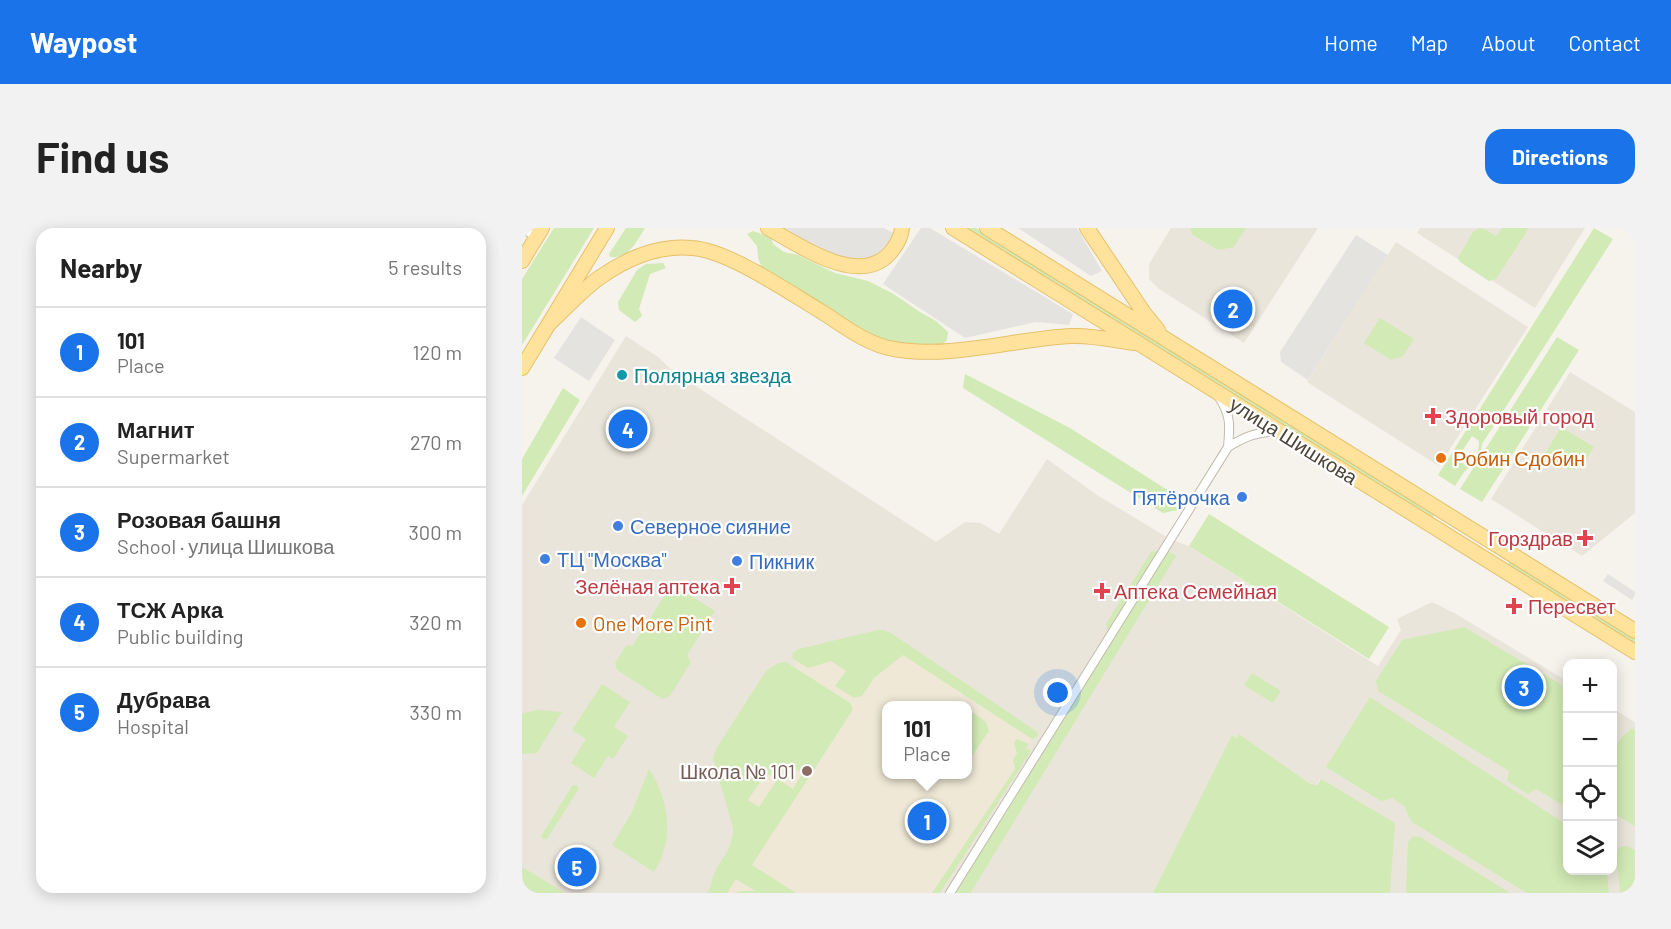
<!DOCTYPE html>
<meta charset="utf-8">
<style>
:root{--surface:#fff;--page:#f2f2f2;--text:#222;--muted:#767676;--line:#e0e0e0;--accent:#1a73e8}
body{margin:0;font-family:Barlow,sans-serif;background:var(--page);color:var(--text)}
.controls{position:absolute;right:18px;bottom:18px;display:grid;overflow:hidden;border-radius:12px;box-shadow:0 3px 15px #0003}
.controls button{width:54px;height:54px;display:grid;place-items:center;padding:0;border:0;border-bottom:2px solid var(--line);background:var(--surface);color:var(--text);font:30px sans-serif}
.you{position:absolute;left:536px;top:465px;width:21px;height:21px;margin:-15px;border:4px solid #fff;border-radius:50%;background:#1a73e8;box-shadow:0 0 0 9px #1a73e833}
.badge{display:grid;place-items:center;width:39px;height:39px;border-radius:50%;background:var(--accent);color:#fff;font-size:20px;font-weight:700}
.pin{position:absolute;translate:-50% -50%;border:3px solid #fff;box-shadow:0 2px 6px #0006}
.popup{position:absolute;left:360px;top:473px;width:90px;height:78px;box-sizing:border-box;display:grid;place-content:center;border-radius:12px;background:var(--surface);filter:drop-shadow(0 2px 4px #0005);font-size:20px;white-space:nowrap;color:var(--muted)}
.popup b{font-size:22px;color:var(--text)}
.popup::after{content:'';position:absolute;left:50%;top:100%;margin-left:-12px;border:12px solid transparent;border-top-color:var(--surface)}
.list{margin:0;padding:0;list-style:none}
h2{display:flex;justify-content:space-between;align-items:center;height:78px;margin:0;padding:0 24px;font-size:26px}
h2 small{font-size:20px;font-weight:400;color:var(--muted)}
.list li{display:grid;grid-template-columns:39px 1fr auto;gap:18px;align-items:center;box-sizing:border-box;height:90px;padding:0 24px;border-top:2px solid var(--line)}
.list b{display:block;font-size:22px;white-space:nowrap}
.list p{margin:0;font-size:20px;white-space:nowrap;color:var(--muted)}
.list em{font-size:20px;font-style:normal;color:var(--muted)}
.icon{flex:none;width:33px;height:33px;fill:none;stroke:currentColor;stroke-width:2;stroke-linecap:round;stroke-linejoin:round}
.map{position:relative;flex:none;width:1113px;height:665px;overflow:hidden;border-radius:18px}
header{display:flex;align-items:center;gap:36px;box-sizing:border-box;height:84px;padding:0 30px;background:var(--accent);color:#fff}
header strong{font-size:28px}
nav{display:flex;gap:33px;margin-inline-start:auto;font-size:21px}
.intro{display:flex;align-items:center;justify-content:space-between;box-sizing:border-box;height:144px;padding:0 36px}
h1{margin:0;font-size:42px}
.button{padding:15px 27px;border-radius:18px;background:var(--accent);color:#fff;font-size:21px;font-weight:700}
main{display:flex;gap:36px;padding:0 36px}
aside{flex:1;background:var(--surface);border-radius:18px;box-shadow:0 3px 15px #0003}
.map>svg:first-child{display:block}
.residential{fill:#eae5da;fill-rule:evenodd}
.education{fill:#efe8d6;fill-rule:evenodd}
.green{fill:#d2eab5;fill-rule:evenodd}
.parking{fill:#e5e3e0}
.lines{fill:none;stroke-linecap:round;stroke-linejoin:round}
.minor-casing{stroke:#c2bbae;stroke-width:10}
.primary-casing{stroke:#e6c16a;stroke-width:16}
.minor{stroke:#fff;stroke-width:8}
.primary{stroke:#ffe39c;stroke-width:14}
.culture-dot{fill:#0f9aa8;stroke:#fff;stroke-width:2}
.health-dot{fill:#e0444e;stroke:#fff;stroke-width:2}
.food-dot{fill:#e8710a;stroke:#fff;stroke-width:2}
.shop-dot{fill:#3f7fe0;stroke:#fff;stroke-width:2}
.education-dot{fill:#8d6e63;stroke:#fff;stroke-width:2}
.labels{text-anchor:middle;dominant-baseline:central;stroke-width:4.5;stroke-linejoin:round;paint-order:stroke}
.culture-label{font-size:20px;fill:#0d838f;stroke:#fff;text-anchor:start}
.health-label{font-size:20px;fill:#be3a42;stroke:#fff;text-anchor:start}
.street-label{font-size:20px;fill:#4b4439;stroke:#fff}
.food-label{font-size:20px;fill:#c56008;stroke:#fff;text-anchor:start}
.shop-label{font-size:20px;fill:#366cbe;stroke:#fff;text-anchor:start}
.education-label{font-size:20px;fill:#785e54;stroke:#fff;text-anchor:end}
</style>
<header>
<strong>Waypost</strong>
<nav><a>Home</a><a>Map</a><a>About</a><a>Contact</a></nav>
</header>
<div class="intro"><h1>Find us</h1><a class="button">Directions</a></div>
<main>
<aside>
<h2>Nearby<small>5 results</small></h2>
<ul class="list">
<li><span class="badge">1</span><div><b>101</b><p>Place</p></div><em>120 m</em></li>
<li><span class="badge">2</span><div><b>Магнит</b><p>Supermarket</p></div><em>270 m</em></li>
<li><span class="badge">3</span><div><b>Розовая башня</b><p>School · улица Шишкова</p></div><em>300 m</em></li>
<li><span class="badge">4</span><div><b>ТСЖ Арка</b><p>Public building</p></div><em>320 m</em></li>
<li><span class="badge">5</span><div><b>Дубрава</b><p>Hospital</p></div><em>330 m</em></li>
</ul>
</aside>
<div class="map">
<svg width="1113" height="665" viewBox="0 0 1113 665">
<rect width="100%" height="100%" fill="#f6f3ec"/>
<path class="residential" d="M 649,0 L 796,0 L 722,115 L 637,61 L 627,51 L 627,36 Z
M 898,0 L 1063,0 L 1013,80 L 895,5 Z
M 874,14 L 1006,99 L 917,238 L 785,154 Z
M 104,108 L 136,129 L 152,144 L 414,314 L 443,294 L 459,295 L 477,306 L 525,231 L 575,267 L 648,311 L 667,318 L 856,438 L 879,402 L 875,391 L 910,374 L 934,386 L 1045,453 L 1046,642 L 1090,642 L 1091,481 L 1113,494 L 1113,665 L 868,665 L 798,551 L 791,562 L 784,560 L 711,507 L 631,665 L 0,665 L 0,277 ZM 364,478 L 446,478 L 446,546 L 364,546 Z
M 1048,144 L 1113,184 L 1113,285 L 1060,328 L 969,271 Z"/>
<path class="education" d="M 382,424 L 512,507 L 504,520 L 509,523 L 418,665 L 185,665 L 220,608 L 204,539 L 278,430 ZM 364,478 L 446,478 L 446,546 L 364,546 Z"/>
<path class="green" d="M 32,0 L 72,0 L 0,117 L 0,51 Z
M 104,0 L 123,0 C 115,13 107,31 88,29 L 87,26 Z
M 441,0 L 454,0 L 913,285 L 910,291 Z
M 668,0 L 724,0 L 712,19 L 696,22 L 671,7 Z
M 958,0 L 964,2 L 974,8 L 980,0 L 1007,0 L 974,51 L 967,53 L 938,34 L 936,30 L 951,4 Z
M 1072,0 L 1091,11 L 960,216 C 959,229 952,232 945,241 C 940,246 937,252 933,258 L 916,247 ZM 950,208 L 957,213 C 957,223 954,232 944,237 L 935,231 Z
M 231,3 L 249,9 L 251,16 L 262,24 L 276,27 L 313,45 L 346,53 L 370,65 L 398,84 L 414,93 L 426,104 L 425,112 L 418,119 L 366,116 L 240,40 L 236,30 L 235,18 L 225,6 Z
M 141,35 L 144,40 L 128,46 L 117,81 L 120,88 L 113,94 L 97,82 L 96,74 L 115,42 L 124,36 Z
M 858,90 L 892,111 L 881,128 L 869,132 L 842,115 Z
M 1035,109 L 1057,122 L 960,274 L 938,261 Z
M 443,146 L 548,200 L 658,270 L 656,282 L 641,285 L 441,160 Z
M 41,160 L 58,172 L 0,268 L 0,231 Z
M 1039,199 L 1072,219 L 1061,237 L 1048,242 L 1023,226 Z
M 687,286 L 867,399 L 847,431 L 667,318 Z
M 643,321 L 654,328 L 449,664 L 450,665 L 428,665 L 587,411 L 584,396 L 629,324 Z
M 988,332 L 1113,409 L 1113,418 L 985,338 Z
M 150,356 L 193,383 L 165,427 L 169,434 L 148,468 L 140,471 L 95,442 L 93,435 L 104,418 L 111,417 Z
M 942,399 L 1045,460 L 1045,590 L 1043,589 L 1042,578 L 1014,561 L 1006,566 L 985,553 L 987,543 L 856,463 L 854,453 L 880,412 Z
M 355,402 L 362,402 L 369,405 L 514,503 L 516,507 L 515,509 L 510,511 L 381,427 L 352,450 L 340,468 L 332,470 L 313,458 L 324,443 L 309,433 L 286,440 L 270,430 L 271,425 L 277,421 Z
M 264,434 L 328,475 L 330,479 L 330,483 L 230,637 L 274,665 L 213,665 L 219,663 L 233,663 L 214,651 L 205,665 L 185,665 C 189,659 189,653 192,646 C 200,628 211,622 211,600 L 191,530 L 194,521 L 244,443 L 256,435 ZM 270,539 L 281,545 L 271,561 L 260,554 ZM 244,545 L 255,552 L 237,579 L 226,572 Z
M 730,445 L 759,463 L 751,475 L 722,457 Z
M 80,456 L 108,474 L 92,499 L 106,508 L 91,531 L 86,528 L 72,550 L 49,535 L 64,511 L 50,502 Z
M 848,469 L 1045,597 L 1046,642 L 1085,643 L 1087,665 L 1005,665 L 890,594 L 882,578 L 870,570 L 859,573 L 804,539 Z
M 17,482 L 40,484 L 15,525 L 0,526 L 0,485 Z
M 450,484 L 463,493 L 467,503 L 447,532 L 446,531 L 446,491 Z
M 1110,500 L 1113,502 L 1113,598 L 1092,586 C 1091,575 1088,532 1091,523 C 1095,514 1102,507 1110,500 Z
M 717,506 L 788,556 L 795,557 L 799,551 L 873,595 L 868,665 L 631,665 L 710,507 L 715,510 Z
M 495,511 L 507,516 L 504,520 L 509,523 L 418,665 L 410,665 L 493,541 L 491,532 L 495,525 L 492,516 L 493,513 Z
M 127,541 C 147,571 153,612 132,644 L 90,617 L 109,586 Z
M 52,557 L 55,557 L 56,562 L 25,611 L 21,611 L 19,608 L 50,558 Z
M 891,608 L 898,609 L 988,665 L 884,665 L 886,614 Z
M 1105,618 L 1113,622 L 1113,665 L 1098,665 L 1094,625 L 1097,619 Z
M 0,639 L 43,665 L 10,665 L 1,660 Z"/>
<path class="parking" d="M 257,0 L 362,0 L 373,6 L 363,22 L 352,30 L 333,33 L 307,26 Z
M 399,0 L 408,0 L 551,86 L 547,97 L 514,94 L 443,110 L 361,56 Z
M 496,0 L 555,0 L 580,43 L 569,48 Z
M 834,7 L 866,27 L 786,152 L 759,134 L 758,124 Z
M 59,89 L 93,112 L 67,153 L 32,130 Z
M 1086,346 L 1113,364 L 1113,367 L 1110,372 L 1081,353 Z"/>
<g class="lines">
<defs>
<path id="minor" d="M 0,1 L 15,8
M 697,169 C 709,188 708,197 706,219 C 724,208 735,204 756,203
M 428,665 L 706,219"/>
<path id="primary" d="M 246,0 C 277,17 337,60 368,25 C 374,18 379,9 380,0
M 431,0 L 1113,424
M 465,0 L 1113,403
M 565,0 L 622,85 L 636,102
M 0,33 L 20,0
M 27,96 C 43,81 59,63 77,50 C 104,31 136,17 170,20 C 206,22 268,65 300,84 C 322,98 346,117 372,121 C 428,131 492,111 549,108 C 570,107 591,112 612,115
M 0,140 L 85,0"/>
</defs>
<use href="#minor" class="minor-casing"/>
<use href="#primary" class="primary-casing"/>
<use href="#minor" class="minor"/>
<use href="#primary" class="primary"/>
</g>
<circle class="culture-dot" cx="100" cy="147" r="6"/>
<g class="health-dot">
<path d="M908 179h6v6h6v6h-6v6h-6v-6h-6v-6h6z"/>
<path d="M1060 301h6v6h6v6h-6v6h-6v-6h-6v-6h6z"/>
<path d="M207 349h6v6h6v6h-6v6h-6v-6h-6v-6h6z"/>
<path d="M577 354h6v6h6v6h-6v6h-6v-6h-6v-6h6z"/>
<path d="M989 369h6v6h6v6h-6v6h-6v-6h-6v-6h6z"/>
</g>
<g class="food-dot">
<circle cx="919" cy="230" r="6"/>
<circle cx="59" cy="395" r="6"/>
</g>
<g class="shop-dot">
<circle cx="720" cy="269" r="6"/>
<circle cx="96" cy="298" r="6"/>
<circle cx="23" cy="331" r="6"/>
<circle cx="215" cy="333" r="6"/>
</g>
<circle class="education-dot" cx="285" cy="543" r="6"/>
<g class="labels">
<g class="culture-label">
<text x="112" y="147">Полярная звезда</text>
</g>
<g class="health-label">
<text x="923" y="188">Здоровый город</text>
<text x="1051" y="310" text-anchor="end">Горздрав</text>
<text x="198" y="358" text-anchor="end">Зелёная аптека</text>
<text x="592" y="363">Аптека Семейная</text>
<text x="1006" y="378">Пересвет</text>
</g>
<g class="street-label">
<text transform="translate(772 212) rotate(32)">улица Шишкова</text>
</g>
<g class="food-label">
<text x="931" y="230">Робин Сдобин</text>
<text x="71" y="395">One More Pint</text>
</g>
<g class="shop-label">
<text x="708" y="269" text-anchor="end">Пятёрочка</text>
<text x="108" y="298">Северное сияние</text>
<text x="35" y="331">ТЦ "Москва"</text>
<text x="227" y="333">Пикник</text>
</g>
<g class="education-label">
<text x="273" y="543">Школа № 101</text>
</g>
</g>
</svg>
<div class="controls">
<button>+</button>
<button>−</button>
<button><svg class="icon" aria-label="locate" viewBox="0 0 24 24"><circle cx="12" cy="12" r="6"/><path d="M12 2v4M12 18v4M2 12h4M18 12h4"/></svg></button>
<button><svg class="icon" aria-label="layers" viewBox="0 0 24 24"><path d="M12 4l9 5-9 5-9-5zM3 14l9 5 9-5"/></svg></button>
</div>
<div class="you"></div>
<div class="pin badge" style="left:405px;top:593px">1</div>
<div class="popup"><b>101</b>Place</div>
<div class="pin badge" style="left:711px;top:81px">2</div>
<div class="pin badge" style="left:1002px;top:459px">3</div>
<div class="pin badge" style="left:106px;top:201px">4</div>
<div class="pin badge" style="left:55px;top:639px">5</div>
</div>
</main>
